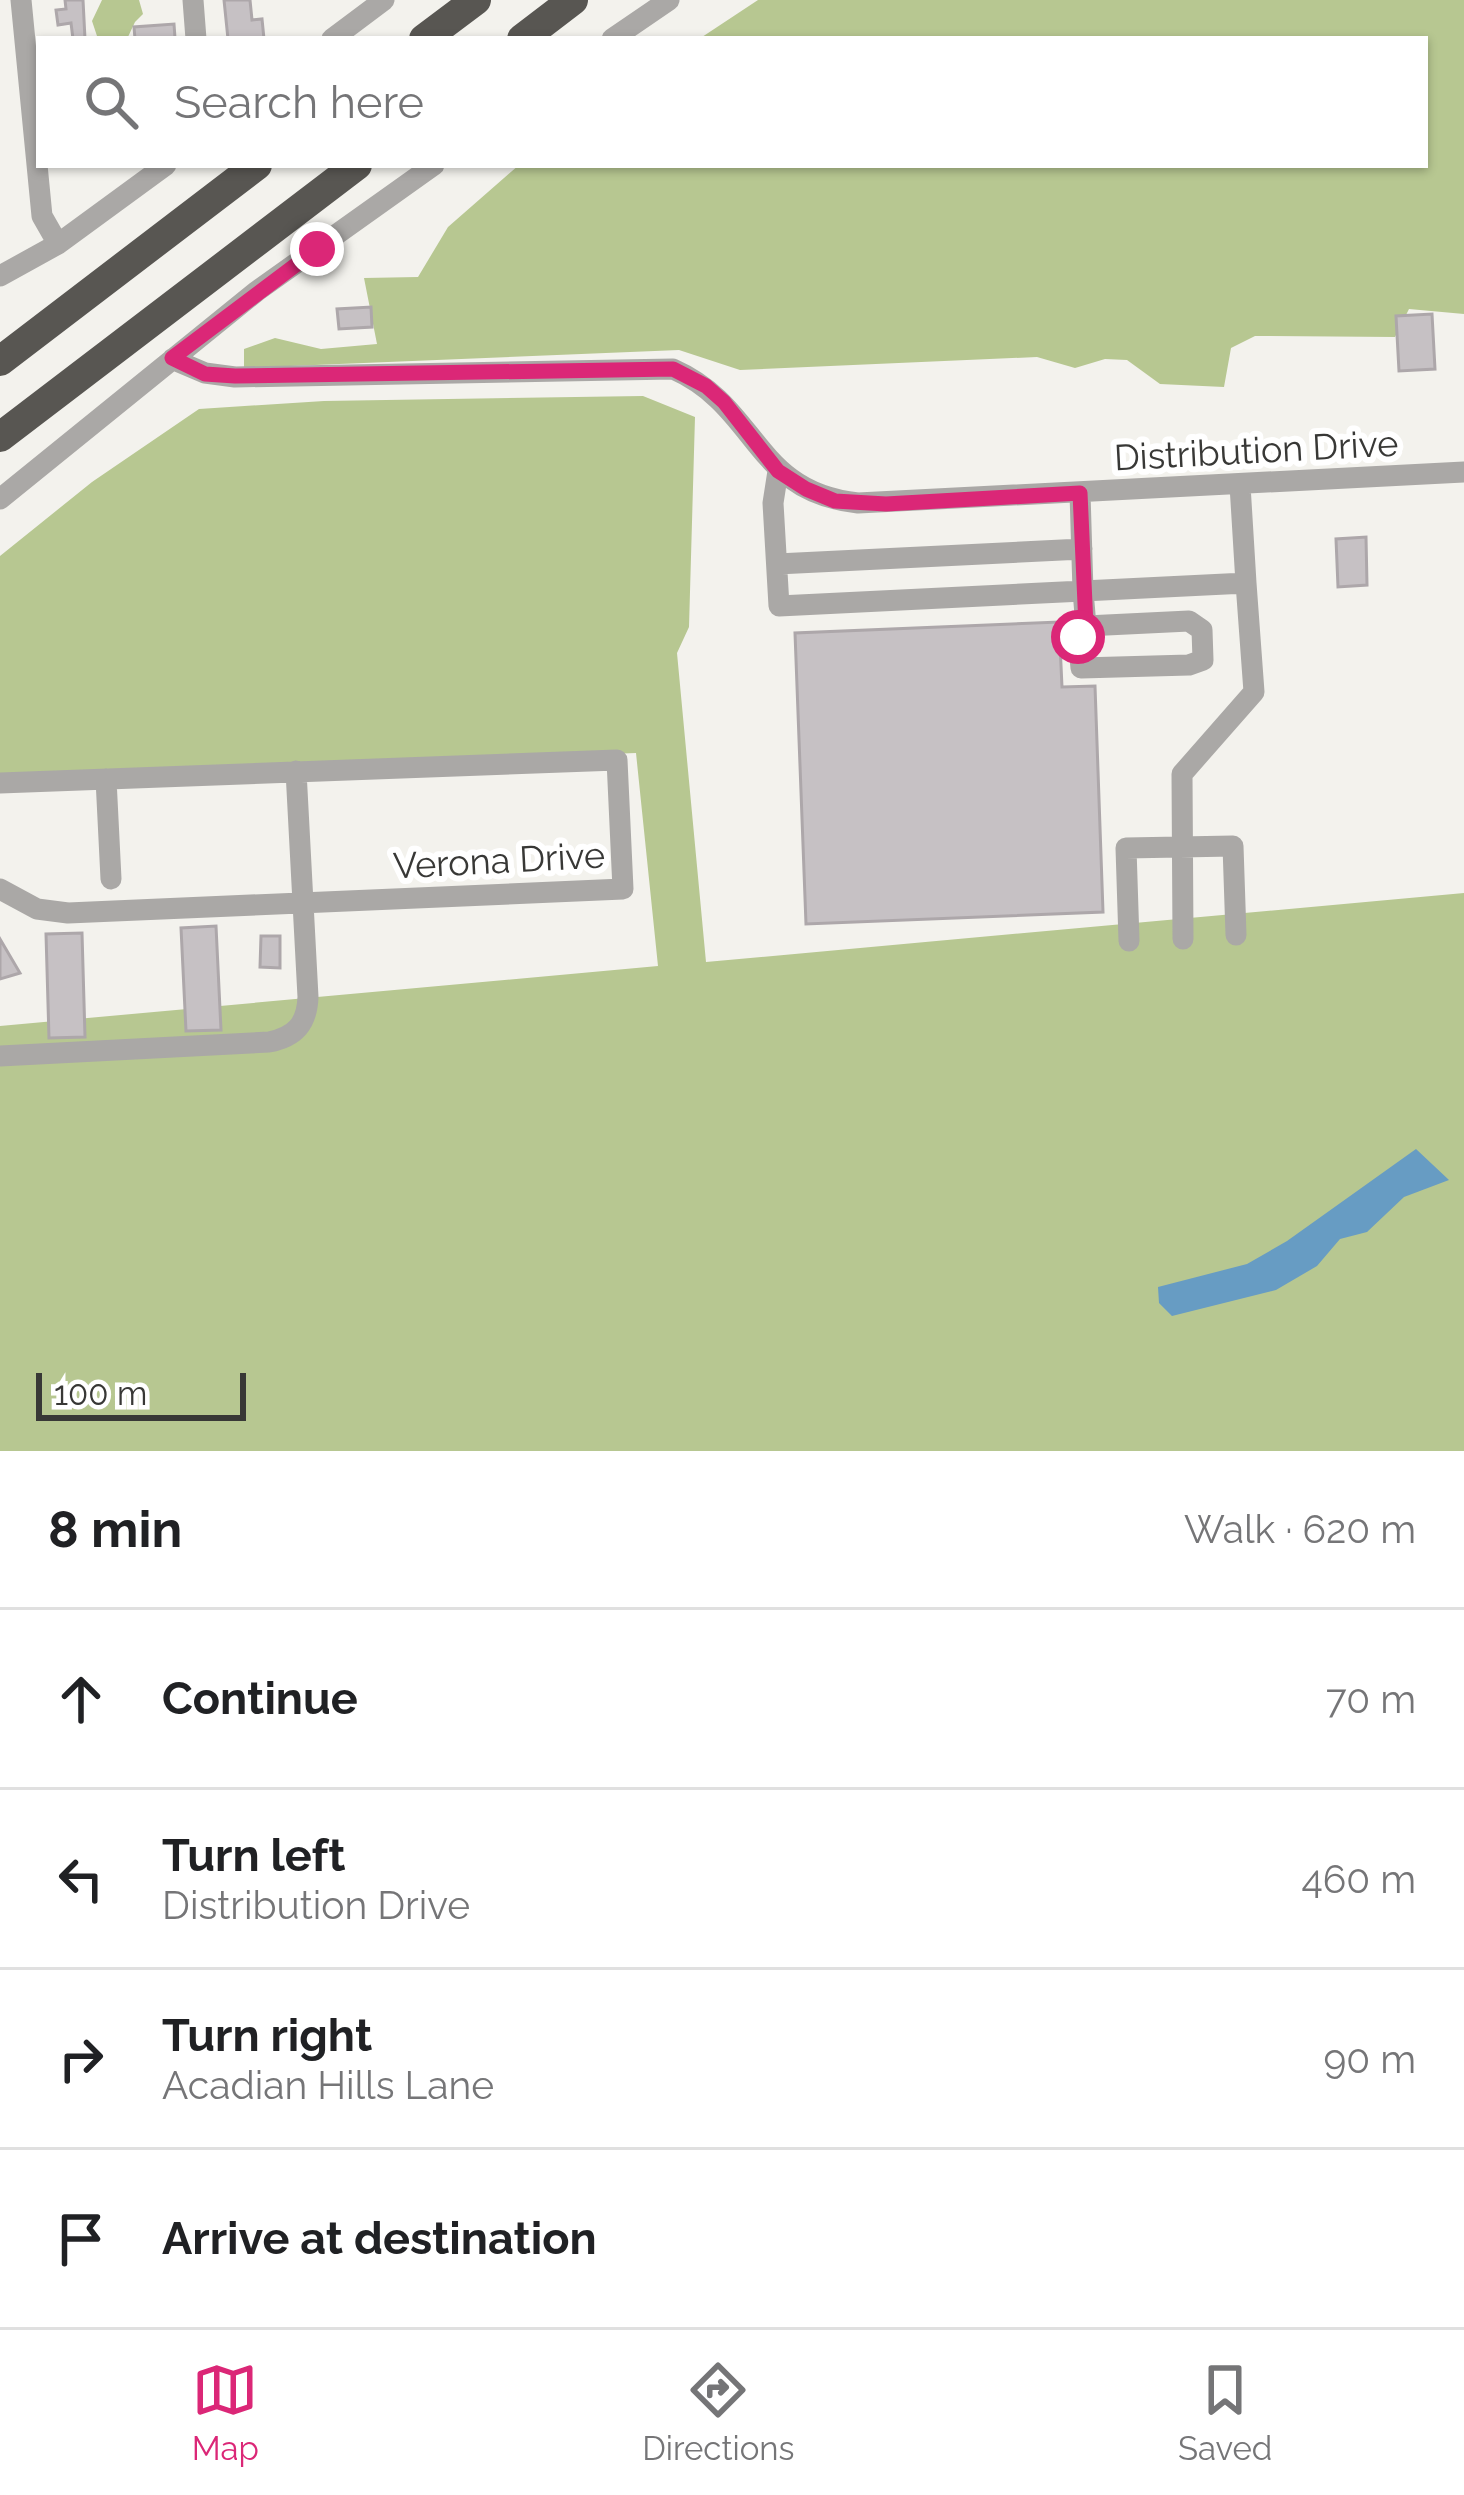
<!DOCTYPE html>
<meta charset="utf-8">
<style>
:root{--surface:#fff;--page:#f6f6f6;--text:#202124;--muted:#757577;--line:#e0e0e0;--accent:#db2777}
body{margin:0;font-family:Raleway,sans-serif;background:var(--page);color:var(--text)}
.scale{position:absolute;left:36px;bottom:30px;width:210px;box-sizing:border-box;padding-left:12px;border:6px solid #383836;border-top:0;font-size:33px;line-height:42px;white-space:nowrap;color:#383836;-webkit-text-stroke:9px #fff;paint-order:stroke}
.stop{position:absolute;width:36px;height:36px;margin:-27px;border:9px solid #db2777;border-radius:50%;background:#fff}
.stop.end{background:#db2777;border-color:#fff;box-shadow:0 3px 12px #0008}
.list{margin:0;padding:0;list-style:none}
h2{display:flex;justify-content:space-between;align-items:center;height:156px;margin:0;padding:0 48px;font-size:51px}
h2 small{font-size:39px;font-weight:400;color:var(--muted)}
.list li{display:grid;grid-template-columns:78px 1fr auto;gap:36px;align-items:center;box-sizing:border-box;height:180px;padding:0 48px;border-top:3px solid var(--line)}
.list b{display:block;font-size:45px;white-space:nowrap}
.list p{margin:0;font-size:39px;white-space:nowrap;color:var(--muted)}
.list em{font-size:39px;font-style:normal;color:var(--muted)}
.icon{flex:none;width:66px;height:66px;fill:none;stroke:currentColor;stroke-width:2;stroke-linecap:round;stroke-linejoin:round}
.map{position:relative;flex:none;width:1464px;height:1451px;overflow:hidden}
.search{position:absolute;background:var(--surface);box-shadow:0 3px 9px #0004;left:36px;right:36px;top:36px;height:132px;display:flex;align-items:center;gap:30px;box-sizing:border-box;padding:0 42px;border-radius:0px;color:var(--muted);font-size:45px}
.sheet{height:876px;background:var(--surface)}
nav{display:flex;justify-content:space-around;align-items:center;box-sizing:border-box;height:168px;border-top:3px solid var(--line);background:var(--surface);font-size:33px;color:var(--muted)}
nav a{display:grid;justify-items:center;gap:6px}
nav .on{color:var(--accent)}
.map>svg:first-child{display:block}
.green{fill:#b7c791}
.water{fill:#679cc3}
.building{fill:#c6c1c4;stroke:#ada7aa;stroke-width:3}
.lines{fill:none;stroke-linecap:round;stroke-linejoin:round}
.minor{stroke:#aaa8a6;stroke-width:21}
.highway{stroke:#585652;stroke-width:30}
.route{stroke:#db2777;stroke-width:15}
.labels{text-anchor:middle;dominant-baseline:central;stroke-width:12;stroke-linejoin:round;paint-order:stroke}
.street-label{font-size:36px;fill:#383836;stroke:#fff}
</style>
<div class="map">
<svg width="1464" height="1451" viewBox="0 0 1464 1451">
<rect width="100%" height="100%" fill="#f3f2ed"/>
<path class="green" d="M 102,0 L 139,0 L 143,14 L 135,22 L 127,39 L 98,39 L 92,21 Z
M 758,0 L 1464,0 L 1464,314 L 1409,309 L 1395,337 L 1255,336 L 1231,348 L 1224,387 L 1160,384 L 1127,360 L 1105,359 L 1075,368 L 1037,357 L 740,370 L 679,350 L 244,368 L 244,349 L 275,338 L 321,349 L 377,344 L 364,278 L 418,277 L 448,227 L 519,165 L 1425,165 L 1425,39 L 699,39 Z
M 643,396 L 695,417 L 689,627 L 677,653 L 706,962 L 1464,893 L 1464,1451 L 0,1451 L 0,1026 L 658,966 L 636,753 L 0,776 L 0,556 L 92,482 L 199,409 L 324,401 Z"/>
<path class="water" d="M 1416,1149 L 1449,1180 L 1404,1197 L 1367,1232 L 1340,1239 L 1317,1266 L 1276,1290 L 1172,1316 L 1159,1303 L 1158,1287 L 1247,1264 L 1287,1241 Z"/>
<path class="building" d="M 65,0 L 83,0 L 85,39 L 73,39 L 71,23 L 58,25 L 56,10 L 66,9 Z
M 224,0 L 250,0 L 252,20 L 262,19 L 264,39 L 228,39 Z
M 174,24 L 175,38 L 135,39 L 134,27 Z
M 371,307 L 372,327 L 339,329 L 337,309 Z
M 1432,314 L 1435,369 L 1399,371 L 1396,316 Z
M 1366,537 L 1367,585 L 1338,587 L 1336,539 Z
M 1059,622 L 1062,687 L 1095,686 L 1103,912 L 806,924 L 795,633 Z
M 216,926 L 221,1030 L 186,1031 L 181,928 Z
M 82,933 L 85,1037 L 49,1038 L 46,934 Z
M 261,936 L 280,936 L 280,968 L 260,967 Z
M 0,939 L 20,973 L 0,979 Z"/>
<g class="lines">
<path class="minor" d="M 21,0 L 42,216 L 58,244
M 193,0 L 196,39
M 332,39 L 384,0
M 612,39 L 669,0
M 0,276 L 58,244 L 166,165
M 172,359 L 205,373 L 235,377 L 673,369 C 759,407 753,492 858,503 L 1464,472
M 778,471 L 773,503 L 779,606 L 1083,591 L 1080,493
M 0,499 L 257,291 L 434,165
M 777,564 L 1082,549
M 1086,626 L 1078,637 L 1081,668 L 1189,665 L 1203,660 L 1202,630 L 1189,621 L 1086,626 L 1083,591 L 1246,583 L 1240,485
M 106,779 L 111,879
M 0,783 L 617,760 L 623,889 L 68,913 L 37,909 L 0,889
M 1183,939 L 1182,774 L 1254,692 L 1246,583
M 1129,941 L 1126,848 L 1233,846 L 1236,935
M 0,1056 L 269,1042 C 295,1037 307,1024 308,997 L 296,771"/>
<path class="highway" d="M 424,39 L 476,0
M 522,39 L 573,0
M 0,361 L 257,165
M 0,437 L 357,165"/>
</g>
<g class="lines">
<path class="route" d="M 317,249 L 172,358 L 205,374 L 235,376 L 673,369 L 706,386 L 724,402 L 778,471 L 806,489 L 835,501 L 886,504 L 1080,493 L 1086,626 L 1078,637"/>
</g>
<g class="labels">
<g class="street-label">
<text transform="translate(1256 450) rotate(-3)">Distribution Drive</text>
<text transform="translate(499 860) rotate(-3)">Verona Drive</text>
</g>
</g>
</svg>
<div class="scale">100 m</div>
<div class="stop" style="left:1078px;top:637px"></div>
<div class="stop end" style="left:317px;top:249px"></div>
<div class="search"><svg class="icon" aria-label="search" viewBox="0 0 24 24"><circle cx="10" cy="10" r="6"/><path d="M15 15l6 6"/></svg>Search here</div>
</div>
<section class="sheet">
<h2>8 min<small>Walk · 620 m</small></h2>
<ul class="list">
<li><svg class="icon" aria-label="ahead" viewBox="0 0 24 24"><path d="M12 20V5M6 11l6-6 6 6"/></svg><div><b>Continue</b></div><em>70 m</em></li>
<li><svg class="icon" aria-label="left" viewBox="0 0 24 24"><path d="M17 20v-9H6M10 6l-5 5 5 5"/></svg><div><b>Turn left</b><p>Distribution Drive</p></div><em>460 m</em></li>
<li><svg class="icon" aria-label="right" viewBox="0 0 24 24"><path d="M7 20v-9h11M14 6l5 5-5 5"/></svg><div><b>Turn right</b><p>Acadian Hills Lane</p></div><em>90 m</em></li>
<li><svg class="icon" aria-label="arrive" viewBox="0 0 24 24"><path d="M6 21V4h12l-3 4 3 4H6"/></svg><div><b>Arrive at destination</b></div></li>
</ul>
</section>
<nav>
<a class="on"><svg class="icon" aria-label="map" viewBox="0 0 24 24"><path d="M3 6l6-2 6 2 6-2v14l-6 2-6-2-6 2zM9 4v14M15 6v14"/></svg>Map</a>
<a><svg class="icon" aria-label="directions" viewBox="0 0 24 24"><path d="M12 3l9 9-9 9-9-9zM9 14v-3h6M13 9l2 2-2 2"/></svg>Directions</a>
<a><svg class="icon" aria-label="saved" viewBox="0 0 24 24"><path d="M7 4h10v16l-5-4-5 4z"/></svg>Saved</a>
</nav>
